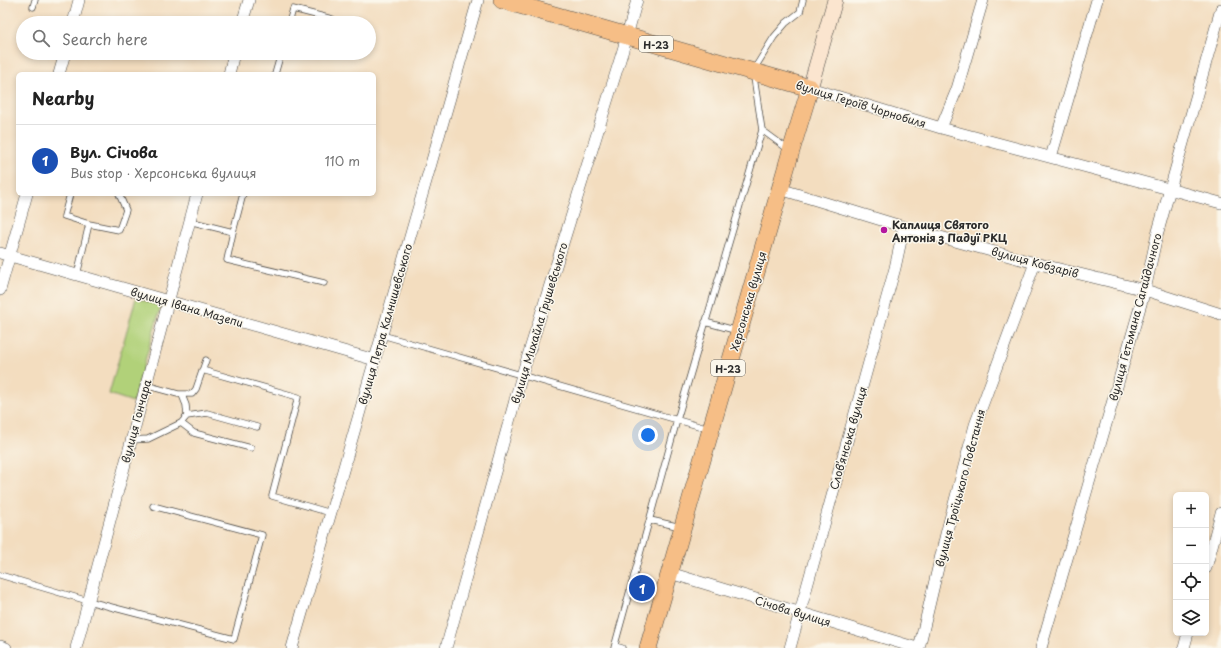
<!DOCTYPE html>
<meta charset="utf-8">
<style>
:root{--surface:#fff;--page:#f6f6f6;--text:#222;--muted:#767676;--line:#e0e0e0;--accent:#0b8043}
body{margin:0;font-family:"Playpen Sans",sans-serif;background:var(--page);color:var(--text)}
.controls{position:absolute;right:12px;bottom:12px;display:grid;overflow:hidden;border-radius:6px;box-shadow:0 2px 6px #0003}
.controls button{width:36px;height:36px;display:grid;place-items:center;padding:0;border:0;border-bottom:1px solid var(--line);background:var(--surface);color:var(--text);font:20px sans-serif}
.you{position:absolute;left:648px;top:435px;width:14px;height:14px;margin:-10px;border:3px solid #fff;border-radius:50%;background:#1a73e8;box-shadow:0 0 0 6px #1a73e833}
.badge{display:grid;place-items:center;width:26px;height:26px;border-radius:50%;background:var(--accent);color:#fff;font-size:13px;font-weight:700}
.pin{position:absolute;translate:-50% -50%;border:2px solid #fff;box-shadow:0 1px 4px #0006}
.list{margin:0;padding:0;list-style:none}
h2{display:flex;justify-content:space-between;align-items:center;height:52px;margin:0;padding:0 16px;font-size:17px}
h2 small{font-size:13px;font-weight:400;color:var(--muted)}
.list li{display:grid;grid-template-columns:26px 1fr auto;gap:12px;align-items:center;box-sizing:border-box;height:72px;padding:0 16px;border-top:1px solid var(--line)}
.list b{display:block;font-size:15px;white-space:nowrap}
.list p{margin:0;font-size:13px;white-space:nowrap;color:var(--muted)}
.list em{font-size:13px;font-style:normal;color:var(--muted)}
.icon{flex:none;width:22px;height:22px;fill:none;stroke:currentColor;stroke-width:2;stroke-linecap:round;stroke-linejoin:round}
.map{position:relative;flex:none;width:1221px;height:648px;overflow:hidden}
.search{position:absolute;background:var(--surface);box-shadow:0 2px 6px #0003;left:16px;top:16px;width:360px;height:44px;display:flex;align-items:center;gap:10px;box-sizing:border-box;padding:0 14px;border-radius:22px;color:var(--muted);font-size:15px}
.panel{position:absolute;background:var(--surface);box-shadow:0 2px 6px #0003;left:16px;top:72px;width:360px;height:124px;border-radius:6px}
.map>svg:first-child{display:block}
.green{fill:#b1d179;stroke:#6e7e52}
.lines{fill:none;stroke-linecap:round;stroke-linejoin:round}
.service-casing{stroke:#494641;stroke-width:7}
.minor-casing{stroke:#494641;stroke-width:12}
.secondary-casing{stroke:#494641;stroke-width:16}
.primary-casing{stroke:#494641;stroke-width:18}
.service{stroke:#fff;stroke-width:5.5}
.minor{stroke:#fff;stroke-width:11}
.secondary{stroke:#fbe5cf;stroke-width:15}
.primary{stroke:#f6be86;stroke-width:17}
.poi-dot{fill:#b5179e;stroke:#fbf7ec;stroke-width:1.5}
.labels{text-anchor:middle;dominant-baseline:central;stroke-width:3;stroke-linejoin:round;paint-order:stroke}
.shield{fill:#fbf7ec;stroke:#696865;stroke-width:1}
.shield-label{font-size:10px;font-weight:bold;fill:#2b2b2b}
.street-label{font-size:11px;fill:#2b2b2b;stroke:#fbf7ec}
.poi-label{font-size:11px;font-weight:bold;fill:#2b2b2b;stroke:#fbf7ec;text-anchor:start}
</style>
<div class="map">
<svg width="1221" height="648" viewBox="0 0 1221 648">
<rect width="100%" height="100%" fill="#fbf7ec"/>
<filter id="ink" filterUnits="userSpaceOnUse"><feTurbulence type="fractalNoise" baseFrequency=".025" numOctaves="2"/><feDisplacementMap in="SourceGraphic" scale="8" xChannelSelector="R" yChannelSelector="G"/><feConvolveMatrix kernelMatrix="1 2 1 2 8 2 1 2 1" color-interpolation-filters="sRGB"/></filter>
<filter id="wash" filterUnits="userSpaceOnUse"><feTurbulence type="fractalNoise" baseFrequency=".012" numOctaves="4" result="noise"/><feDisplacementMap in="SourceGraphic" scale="16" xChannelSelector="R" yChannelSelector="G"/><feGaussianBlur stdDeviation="0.9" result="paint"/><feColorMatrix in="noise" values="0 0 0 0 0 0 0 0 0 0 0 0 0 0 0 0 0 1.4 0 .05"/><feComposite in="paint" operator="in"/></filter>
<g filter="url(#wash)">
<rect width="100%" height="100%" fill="#f3ddbf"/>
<path class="green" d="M 136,298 L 161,306 L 133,402 L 109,394 Z"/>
</g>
<g filter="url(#ink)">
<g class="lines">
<defs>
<path id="service" d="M 33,7 L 35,0
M 289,23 L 293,9 L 332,19
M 275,74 L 281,53
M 762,130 L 789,150
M 70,194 L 64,216 L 89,224 L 119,230 L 126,210 L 119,194
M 189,221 L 233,232 L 227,260 L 324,283
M 233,232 L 243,194
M 77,275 L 89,224
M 705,322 L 738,331
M 382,335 L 709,429
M 202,370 L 298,397 L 272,496 L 331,513
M 145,385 L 178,394 L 192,394 L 196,389 L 206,360
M 187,416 L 207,413 L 257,427
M 181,423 L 194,433 L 251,448
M 131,440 L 148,439 L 181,423 L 187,416 L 186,405 L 182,395
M 650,520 L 681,527
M 0,575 L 88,601 L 234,639 L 262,535 L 153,506
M 615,646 L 622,648
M 614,648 L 677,420 L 762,130 L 753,71 L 774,37 L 786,23 L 800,12 L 803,0"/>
<path id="minor" d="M 73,23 L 79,0
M 242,23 L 249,0
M 59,74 L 65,53
M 229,74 L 234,53
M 810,88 L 941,128 L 1221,203
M 941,128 L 957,89 L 983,0
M 1051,157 L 1097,0
M 780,189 L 904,227 L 1035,263 L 1145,290 L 1221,314
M 0,253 L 375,360
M 0,290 L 27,194
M 1206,568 L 1221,513
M 670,573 L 917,648
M 0,646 L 6,648
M 76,648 L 197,194
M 292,648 L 478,0
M 446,648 L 522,375 L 623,50 L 637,0
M 790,648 L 895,268 L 904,227
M 919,648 L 946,534 L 975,425 L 1035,263
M 1041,648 L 1145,290 L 1157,235 L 1221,9
M 1184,648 L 1188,633"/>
<path id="secondary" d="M 810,88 L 835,0"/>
<path id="primary" d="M 502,0 L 810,88 L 791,151 L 648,648"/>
</defs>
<use href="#service" class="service-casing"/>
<use href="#minor" class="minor-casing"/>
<use href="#secondary" class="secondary-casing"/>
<use href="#primary" class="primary-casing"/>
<use href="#service" class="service"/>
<use href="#minor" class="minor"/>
<use href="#secondary" class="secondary"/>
<use href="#primary" class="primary"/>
</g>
</g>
<circle class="poi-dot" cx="884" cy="230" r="4"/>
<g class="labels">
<g class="shield">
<rect x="639" y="36" width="34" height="16" rx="3"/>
<rect x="711" y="360" width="34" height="16" rx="3"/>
</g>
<g class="shield-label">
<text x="656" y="44">Н-23</text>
<text x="728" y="368">Н-23</text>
</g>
<g class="street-label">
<text transform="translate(861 104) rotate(17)">вулиця Героїв Чорнобиля</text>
<text transform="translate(1035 262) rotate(15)">вулиця Кобзарів</text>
<text transform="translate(748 301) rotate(-74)">Херсонська вулиця</text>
<text transform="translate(187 307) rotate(16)">вулиця Івана Мазепи</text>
<text transform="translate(1135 317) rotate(-75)">вулиця Гетьмана Сагайдачного</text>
<text transform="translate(539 323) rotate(-73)">вулиця Михайла Грушевського</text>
<text transform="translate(385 324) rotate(-74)">вулиця Петра Калнишевського</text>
<text transform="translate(136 421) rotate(-75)">вулиця Гончара</text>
<text transform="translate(848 438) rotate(-74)">Словʼянська вулиця</text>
<text transform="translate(960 488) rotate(-75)">вулиця Троїцького Повстання</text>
<text transform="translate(793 611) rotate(17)">Січова вулиця</text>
</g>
<g class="poi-label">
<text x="892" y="224">Каплиця Святого<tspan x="892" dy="13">Антонія з Падуї РКЦ</tspan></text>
</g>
</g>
</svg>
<div class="controls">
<button>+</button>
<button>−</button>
<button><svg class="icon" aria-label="locate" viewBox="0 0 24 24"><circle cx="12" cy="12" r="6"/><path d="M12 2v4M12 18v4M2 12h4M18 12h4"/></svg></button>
<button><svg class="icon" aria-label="layers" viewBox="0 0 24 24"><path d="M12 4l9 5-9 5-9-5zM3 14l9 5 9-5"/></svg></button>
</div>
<div class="you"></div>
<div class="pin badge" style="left:642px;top:588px;background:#1a4fb4">1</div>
<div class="search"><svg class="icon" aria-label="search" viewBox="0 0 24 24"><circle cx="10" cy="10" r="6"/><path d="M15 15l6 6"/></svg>Search here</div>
<section class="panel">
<h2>Nearby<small></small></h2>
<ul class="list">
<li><span class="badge" style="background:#1a4fb4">1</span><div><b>Вул. Січова</b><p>Bus stop · Херсонська вулиця</p></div><em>110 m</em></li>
</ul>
</section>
</div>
